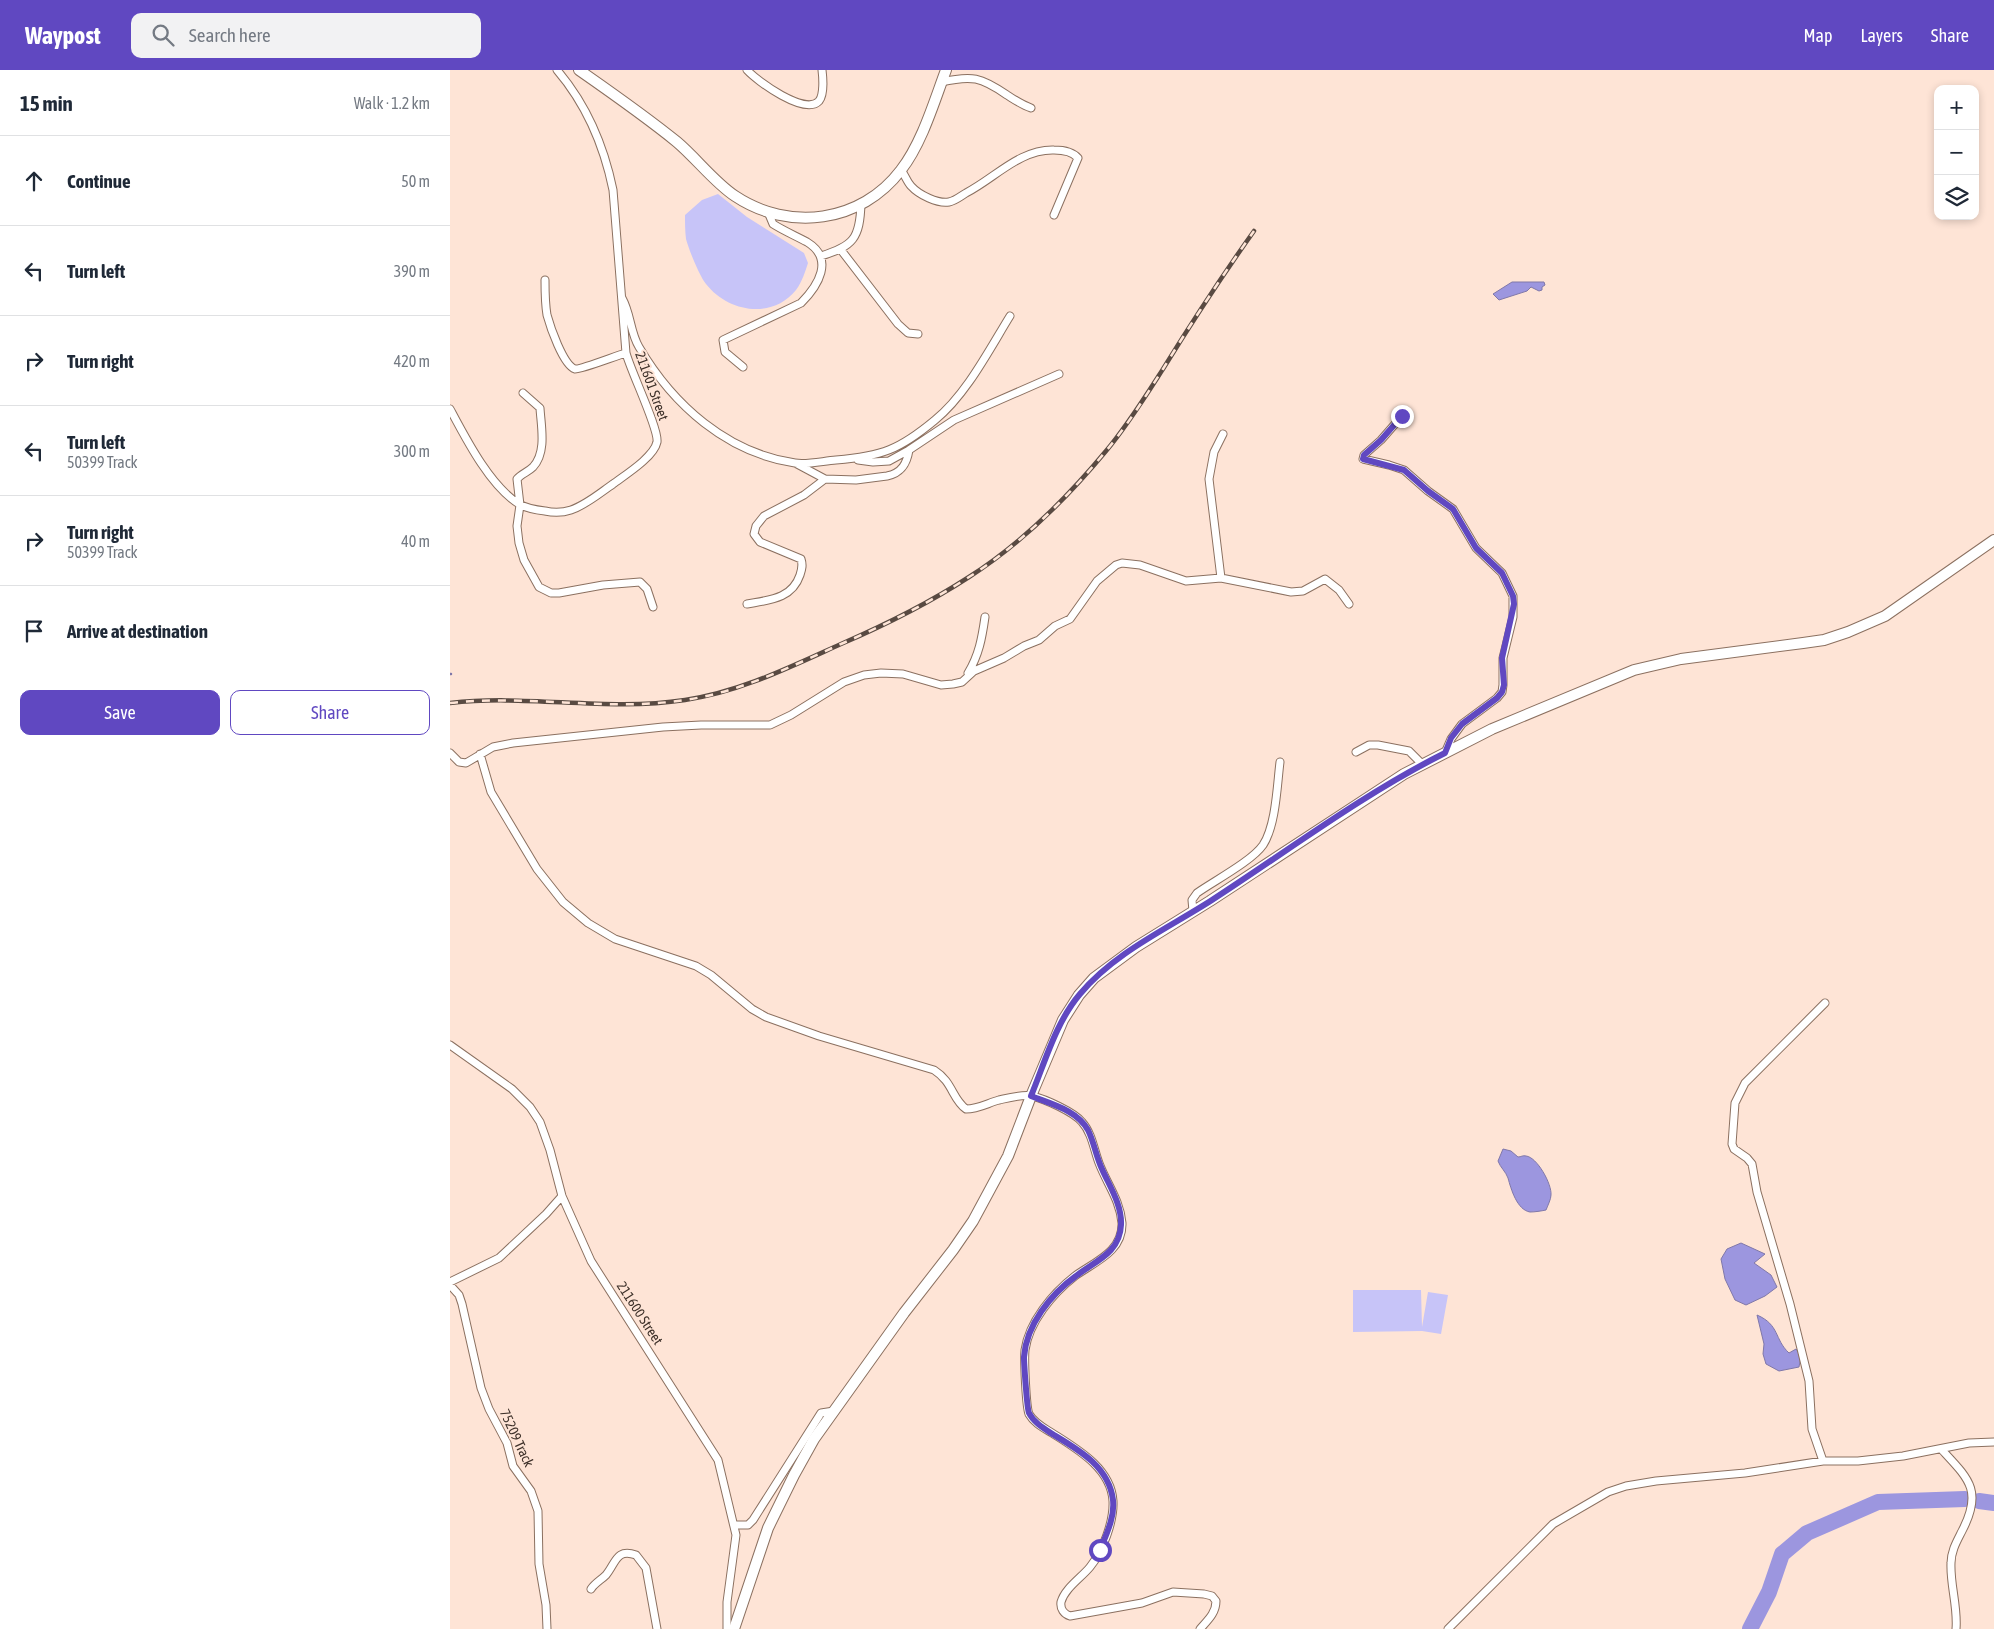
<!DOCTYPE html>
<meta charset="utf-8">
<style>
:root{--surface:#fff;--page:#f2f2f3;--text:#1f2937;--muted:#747a83;--line:#e0e1e3;--accent:#6048c1}
body{margin:0;font-family:"Asap Condensed",sans-serif;background:var(--page);color:var(--text)}
.controls{position:absolute;right:15px;top:15px;display:grid;overflow:hidden;border-radius:10px;box-shadow:0 2px 8px #0003}
.controls button{width:45px;height:45px;display:grid;place-items:center;padding:0;border:0;border-bottom:1px solid var(--line);background:var(--surface);color:var(--text);font:25px sans-serif}
.stop{position:absolute;width:15px;height:15px;margin:-11px;border:4px solid #6048c1;border-radius:50%;background:#fff}
.stop.end{background:#6048c1;border-color:#fff;box-shadow:0 1px 5px #0008}
.list{margin:0;padding:0;list-style:none}
h2{display:flex;justify-content:space-between;align-items:center;height:65px;margin:0;padding:0 20px;font-size:21px}
h2 small{font-size:16px;font-weight:400;color:var(--muted)}
.list li{display:grid;grid-template-columns:32px 1fr auto;gap:15px;align-items:center;box-sizing:border-box;height:90px;padding:0 20px;border-top:1px solid var(--line)}
.list b{display:block;font-size:19px;white-space:nowrap}
.list p{margin:0;font-size:16px;white-space:nowrap;color:var(--muted)}
.list em{font-size:16px;font-style:normal;color:var(--muted)}
.actions{display:flex;gap:10px;padding:15px 20px}
.actions a{flex:1;padding:11px 0;border:1px solid var(--accent);border-radius:10px;text-align:center;font-size:18px;color:var(--accent)}
.actions .main{background:var(--accent);color:#fff}
.icon{flex:none;width:28px;height:28px;fill:none;stroke:currentColor;stroke-width:2;stroke-linecap:round;stroke-linejoin:round}
.map{position:relative;flex:none;width:1544px;height:1559px;overflow:hidden}
header{display:flex;align-items:center;gap:30px;box-sizing:border-box;height:70px;padding:0 25px;background:var(--accent);color:#fff}
header strong{font-size:24px}
nav{display:flex;gap:28px;margin-inline-start:auto;font-size:18px}
.search{width:350px;height:45px;background:var(--page);display:flex;align-items:center;gap:12px;box-sizing:border-box;padding:0 18px;border-radius:10px;color:var(--muted);font-size:19px}
main{display:flex}
aside{flex:1;background:var(--surface)}
.map>svg:first-child{display:block}
.green{fill:#c7c4f8}
.water{fill:#9c96df;stroke:#8078a9}
.lines{fill:none;stroke-linecap:round;stroke-linejoin:round}
.stream{stroke:#8078a9;stroke-width:2.5}
.river{stroke:#9c96df;stroke-width:16}
.street-casing{stroke:#8b7060;stroke-width:9}
.secondary-casing{stroke:#8b7060;stroke-width:12}
.street{stroke:#fff;stroke-width:7}
.secondary{stroke:#fff;stroke-width:10}
.rail-casing{stroke:#594a42;stroke-width:4.5}
.rail{stroke:#fee4d6;stroke-width:2.5;stroke-dasharray:8;stroke-linecap:butt}
.route{stroke:#6048c1;stroke-width:6}
.labels{text-anchor:middle;dominant-baseline:central;stroke-width:4;stroke-linejoin:round;paint-order:stroke}
.street-label{font-size:14px;fill:#3e312a;stroke:#fee4d6}
</style>
<header>
<strong>Waypost</strong>
<div class="search"><svg class="icon" aria-label="search" viewBox="0 0 24 24"><circle cx="10" cy="10" r="6"/><path d="M15 15l6 6"/></svg>Search here</div>
<nav><a>Map</a><a>Layers</a><a>Share</a></nav>
</header>
<main>
<aside>
<h2>15 min<small>Walk · 1.2 km</small></h2>
<ul class="list">
<li><svg class="icon" aria-label="ahead" viewBox="0 0 24 24"><path d="M12 20V5M6 11l6-6 6 6"/></svg><div><b>Continue</b></div><em>50 m</em></li>
<li><svg class="icon" aria-label="left" viewBox="0 0 24 24"><path d="M17 20v-9H6M10 6l-5 5 5 5"/></svg><div><b>Turn left</b></div><em>390 m</em></li>
<li><svg class="icon" aria-label="right" viewBox="0 0 24 24"><path d="M7 20v-9h11M14 6l5 5-5 5"/></svg><div><b>Turn right</b></div><em>420 m</em></li>
<li><svg class="icon" aria-label="left" viewBox="0 0 24 24"><path d="M17 20v-9H6M10 6l-5 5 5 5"/></svg><div><b>Turn left</b><p>50399 Track</p></div><em>300 m</em></li>
<li><svg class="icon" aria-label="right" viewBox="0 0 24 24"><path d="M7 20v-9h11M14 6l5 5-5 5"/></svg><div><b>Turn right</b><p>50399 Track</p></div><em>40 m</em></li>
<li><svg class="icon" aria-label="arrive" viewBox="0 0 24 24"><path d="M6 21V4h12l-3 4 3 4H6"/></svg><div><b>Arrive at destination</b></div></li>
</ul>
<div class="actions"><a class="main">Save</a><a>Share</a></div>
</aside>
<div class="map">
<svg width="1544" height="1559" viewBox="0 0 1544 1559">
<rect width="100%" height="100%" fill="#fee4d6"/>
<path class="green" d="M 268,124 L 297,147 L 354,183 L 358,193 C 355,202 352,212 346,220 C 322,250 278,242 256,214 C 249,205 239,180 236,169 C 235,161 235,153 235,145 L 252,130 Z
M 903,1220 L 971,1220 L 972,1257 L 978,1222 L 998,1225 L 991,1264 L 972,1261 L 903,1262 Z"/>
<path class="water" d="M 1062,212 L 1094,212 L 1095,215 L 1092,217 L 1092,220 L 1089,221 L 1081,217 L 1077,221 L 1049,230 L 1043,224 Z
M 1053,1079 L 1061,1081 L 1068,1087 C 1071,1087 1073,1085 1076,1086 C 1087,1087 1102,1114 1101,1125 C 1101,1129 1098,1135 1096,1140 C 1091,1141 1085,1142 1080,1142 C 1067,1140 1061,1119 1058,1108 C 1056,1102 1050,1097 1048,1091 Z
M 1291,1173 L 1315,1184 L 1304,1193 L 1321,1205 L 1327,1217 L 1315,1226 L 1296,1235 L 1285,1230 L 1275,1209 L 1271,1189 L 1277,1179 Z
M 1307,1245 C 1330,1255 1324,1269 1339,1283 L 1346,1279 L 1351,1286 L 1349,1297 L 1329,1301 L 1316,1294 L 1313,1284 L 1314,1274 Z"/>
<g class="lines">
<path class="stream" d="M 0,604 L 1,604"/>
<path class="river" d="M 1529,1431 L 1544,1433
M 1300,1559 L 1319,1522 L 1332,1484 L 1357,1463 L 1428,1432 L 1515,1429"/>
<defs>
<path id="street" d="M 297,0 C 307,11 355,46 369,31 C 374,25 373,8 372,0
M 491,12 C 522,5 531,7 557,25 C 565,30 572,35 581,38
M 451,100 C 455,105 457,112 461,116 C 469,125 488,134 499,132 C 505,131 511,126 516,123 C 545,108 570,79 604,80 C 613,80 622,81 628,88 L 604,145
M 391,180 L 448,254 L 458,263 L 468,264
M 371,186 C 403,176 410,169 411,133
M 95,210 C 95,222 95,233 97,245 C 100,256 113,295 125,299 C 130,300 168,285 176,283
M 172,228 C 181,244 180,262 189,277 C 223,335 277,383 345,393 C 357,395 373,391 386,390 C 432,386 449,380 485,350 C 516,325 539,280 560,246
M 293,297 L 275,282 L 273,270 L 351,233 C 368,216 385,189 357,172 C 346,166 334,161 323,154 L 318,142
M 73,323 L 90,338 C 91,356 97,382 83,397 C 78,402 71,404 67,409 L 70,435 L 67,456 L 69,473 L 74,490 L 89,517 L 101,523 L 109,523 L 153,515 L 190,512 L 197,519 L 203,537
M 0,339 C 16,369 40,416 69,434 C 76,438 86,440 95,441 C 104,443 112,443 121,440 C 136,435 150,423 163,414 C 175,405 204,387 207,372 C 209,359 181,302 176,283 L 163,120 C 154,76 136,34 107,0
M 952,346 L 931,370 L 914,385 L 913,389 L 939,395 L 954,400 L 978,421 L 1003,439 L 1026,478 L 1052,503 L 1063,526 L 1063,547 L 1053,588 L 1053,615 L 1052,622 L 1047,628 L 1012,654 L 1001,669 L 995,683
M 408,390 L 423,392 L 439,391 L 459,380 L 504,350 L 609,304
M 347,394 L 375,409 L 406,410 L 437,406 C 452,403 457,393 459,380
M 771,508 L 841,522 L 853,521 L 875,509 L 889,520 L 899,534
M 297,534 C 319,530 342,529 350,505 C 352,499 353,495 351,489 L 310,472 L 304,464 L 306,456 L 314,446 L 354,425 L 375,409
M 518,603 C 529,585 532,568 535,547
M 906,682 L 919,675 L 928,675 L 959,681 L 972,694
M 0,683 L 9,692 L 16,693 L 43,677 L 63,673 L 213,657 L 251,655 L 320,655 L 341,645 L 394,612 L 414,605 L 431,603 L 453,604 L 491,615 L 503,614 L 512,612 L 524,601 L 554,588 L 574,576 L 589,570 L 605,556 L 620,549 L 647,511 L 666,495 L 672,493 L 690,495 L 736,511 L 771,508 L 759,409 L 764,382 L 773,364
M 30,684 L 41,722 L 87,799 L 113,832 L 138,853 L 165,869 L 246,896 L 261,905 L 302,939 L 316,947 L 369,966 L 484,1000 C 503,1012 502,1029 516,1039 C 528,1039 538,1033 549,1030 C 558,1028 573,1024 582,1026 C 595,1029 624,1042 632,1052 C 642,1063 644,1080 649,1093 C 657,1114 670,1130 672,1153 C 673,1182 644,1192 625,1206 C 602,1224 579,1252 575,1280 C 574,1290 576,1337 579,1344 C 584,1353 594,1358 602,1363 C 627,1379 661,1398 663,1431 C 664,1451 653,1481 640,1497 C 631,1508 615,1518 611,1532 C 610,1539 614,1544 620,1546 L 692,1533 L 723,1522 L 754,1524 L 762,1526 L 766,1531 C 766,1543 758,1550 750,1559
M 743,841 L 742,830 L 747,823 C 764,811 802,791 813,775 C 826,755 827,716 830,692
M 0,975 L 62,1019 L 80,1037 L 90,1052 L 100,1080 L 112,1126 L 141,1191 L 268,1390 L 286,1465 L 277,1532 L 277,1559
M 0,1212 L 49,1188 L 96,1144 L 112,1126
M 0,1215 L 9,1225 L 12,1234 L 31,1318 L 39,1339 L 57,1373 L 63,1396 L 81,1421 L 88,1441 L 89,1494 L 96,1535 L 97,1559
M 1492,1380 C 1519,1409 1533,1421 1512,1461 C 1507,1471 1501,1481 1501,1493 C 1500,1515 1508,1537 1506,1559
M 1373,1391 L 1362,1359 L 1359,1311 L 1340,1234 L 1307,1122 L 1302,1094 L 1297,1088 L 1284,1079 L 1282,1074 L 1285,1033 L 1295,1013 L 1375,933
M 285,1455 L 298,1455 L 303,1450 L 371,1343 L 384,1341
M 141,1519 C 145,1513 151,1510 156,1505 C 166,1493 166,1478 186,1485 L 196,1498 L 207,1559
M 998,1559 L 1103,1454 L 1158,1422 L 1176,1416 L 1206,1411 L 1295,1403 L 1373,1391 L 1408,1391 L 1453,1386 L 1519,1373 L 1544,1372"/>
<path id="secondary" d="M 129,0 C 162,23 195,46 227,72 C 246,88 265,113 285,126 C 339,162 411,153 451,100 C 472,73 484,32 496,0
M 284,1559 L 318,1458 L 344,1405 L 364,1369 L 454,1243 L 503,1180 L 523,1151 L 558,1086 L 581,1026 L 613,950 L 629,925 L 644,908 L 686,877 L 760,831 L 954,704 L 1042,659 L 1184,600 L 1231,589 L 1353,573 L 1374,570 L 1398,562 L 1435,546 L 1544,470"/>
</defs>
<use href="#street" class="street-casing"/>
<use href="#secondary" class="secondary-casing"/>
<use href="#street" class="street"/>
<use href="#secondary" class="secondary"/>
<defs>
<path id="rail" d="M 0,633 C 78,624 157,642 235,630 C 290,622 340,597 391,574 C 435,555 479,533 519,507 C 571,474 617,428 656,381 C 677,356 695,327 713,299 C 742,252 772,206 804,161"/>
</defs>
<use href="#rail" class="rail-casing"/>
<use href="#rail" class="rail"/>
</g>
<g class="lines">
<path class="route" d="M 650,1480 C 656,1465 665,1447 663,1430 C 659,1397 629,1380 604,1365 C 595,1359 584,1353 579,1343 C 577,1339 574,1293 574,1287 C 576,1255 601,1224 626,1206 C 645,1191 670,1183 671,1155 C 672,1135 660,1117 652,1099 C 646,1086 644,1072 638,1060 C 627,1040 601,1034 581,1026 C 595,992 606,952 630,924 C 665,882 717,859 762,830 C 839,780 913,724 995,683 L 1001,668 L 1012,654 L 1047,628 L 1052,622 L 1054,615 L 1052,588 L 1064,534 L 1063,526 L 1052,503 L 1026,478 L 1003,439 L 978,421 L 954,400 L 913,389 L 914,385 L 931,370 L 952,346"/>
</g>
<g class="labels">
<g class="street-label">
<text transform="translate(202 316) rotate(70)">211601 Street</text>
<text transform="translate(190 1243) rotate(57)">211600 Street</text>
<text transform="translate(67 1368) rotate(65)">75209 Track</text>
</g>
</g>
</svg>
<div class="controls">
<button>+</button>
<button>−</button>
<button><svg class="icon" aria-label="layers" viewBox="0 0 24 24"><path d="M12 4l9 5-9 5-9-5zM3 14l9 5 9-5"/></svg></button>
</div>
<div class="stop" style="left:650px;top:1480px"></div>
<div class="stop end" style="left:952px;top:346px"></div>
</div>
</main>
